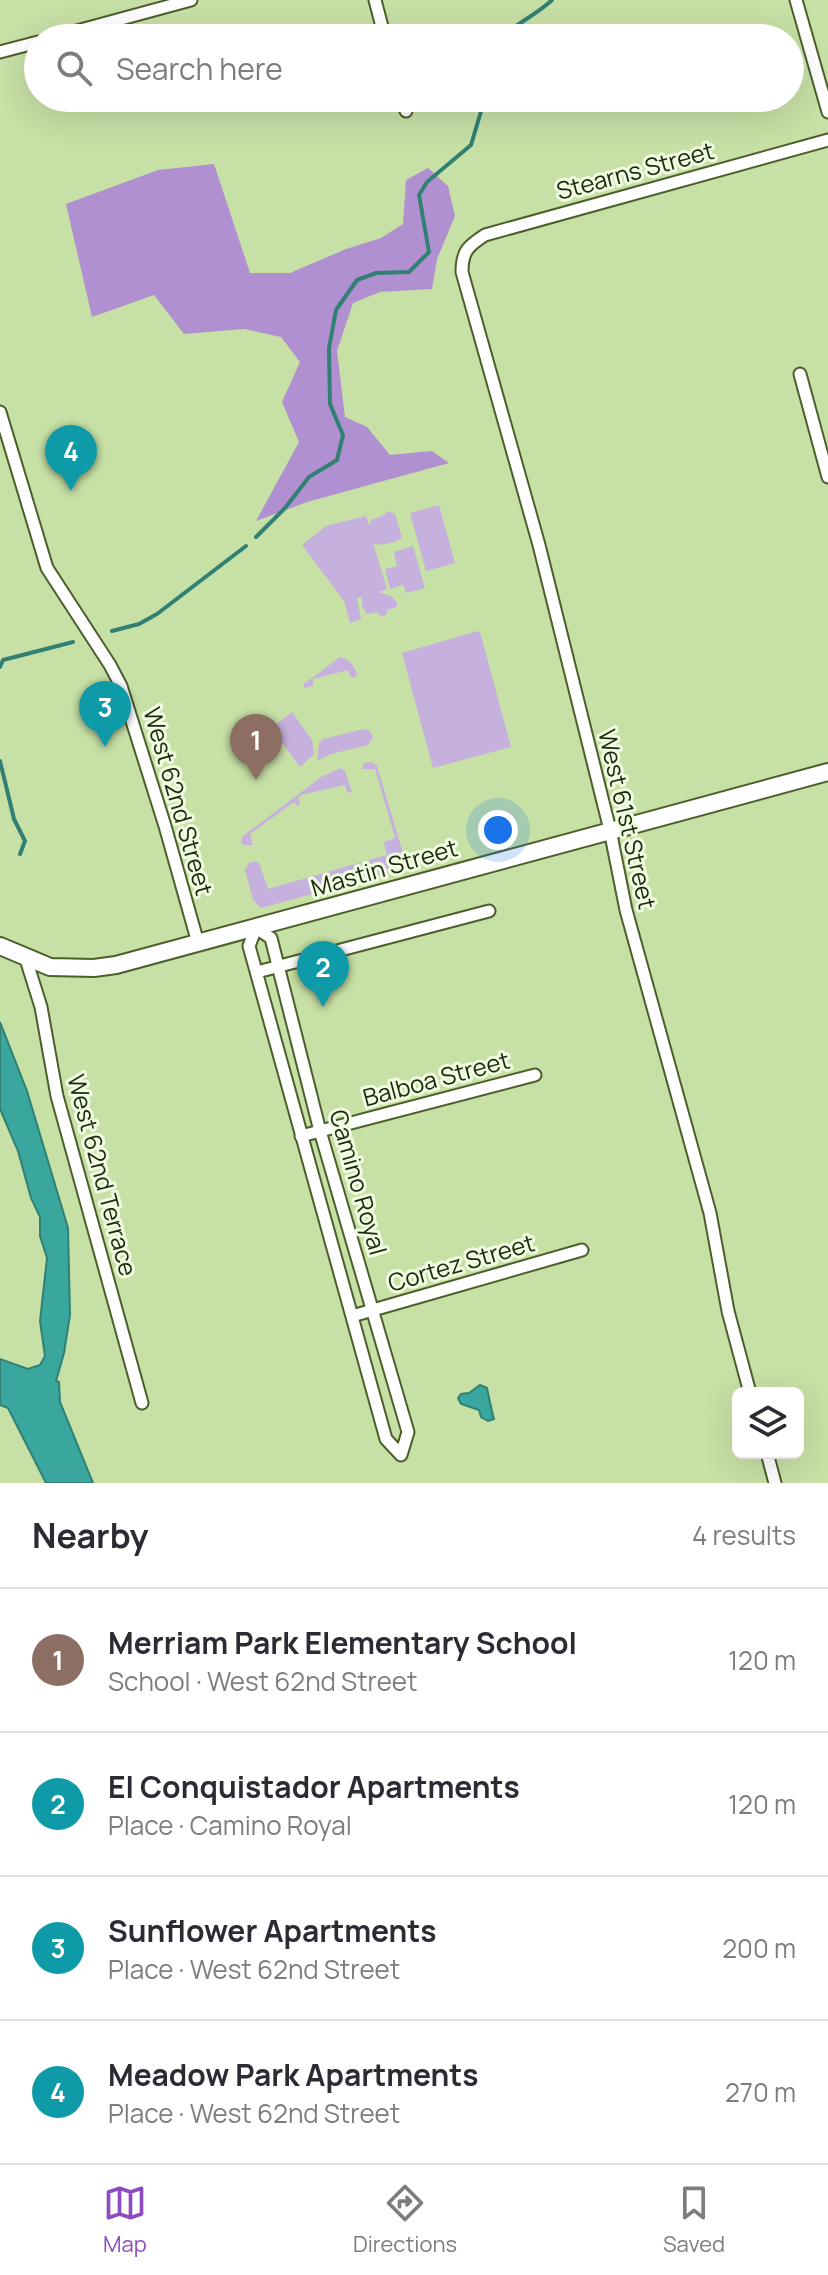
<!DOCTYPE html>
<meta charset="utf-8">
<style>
:root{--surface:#fff;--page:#f7f7f7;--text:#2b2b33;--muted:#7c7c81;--line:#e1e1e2;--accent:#8c4bc0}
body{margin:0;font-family:Manrope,sans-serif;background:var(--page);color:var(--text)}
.controls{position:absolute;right:24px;bottom:24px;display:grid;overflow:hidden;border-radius:12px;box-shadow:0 8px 32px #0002}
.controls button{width:72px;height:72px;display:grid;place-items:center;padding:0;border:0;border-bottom:2px solid var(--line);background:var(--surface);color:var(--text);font:40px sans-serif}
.you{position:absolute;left:498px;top:830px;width:28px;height:28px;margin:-20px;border:6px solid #fff;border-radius:50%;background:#1a73e8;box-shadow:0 0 0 12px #1a73e833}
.badge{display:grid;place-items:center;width:52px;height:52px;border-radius:50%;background:var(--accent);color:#fff;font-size:26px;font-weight:700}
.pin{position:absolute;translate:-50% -66px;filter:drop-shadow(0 2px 4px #0008)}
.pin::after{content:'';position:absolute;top:42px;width:28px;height:24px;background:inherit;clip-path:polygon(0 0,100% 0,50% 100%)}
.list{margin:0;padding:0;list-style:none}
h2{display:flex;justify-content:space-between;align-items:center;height:104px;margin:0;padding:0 32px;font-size:34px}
h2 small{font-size:26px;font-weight:400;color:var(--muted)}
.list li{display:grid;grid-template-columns:52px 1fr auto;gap:24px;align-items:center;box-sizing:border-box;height:144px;padding:0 32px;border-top:2px solid var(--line)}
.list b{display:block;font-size:30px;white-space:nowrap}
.list p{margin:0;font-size:26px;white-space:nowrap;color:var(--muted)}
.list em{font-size:26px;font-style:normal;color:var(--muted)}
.icon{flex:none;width:44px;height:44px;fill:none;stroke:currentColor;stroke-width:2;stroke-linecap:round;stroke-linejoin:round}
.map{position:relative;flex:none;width:828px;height:1483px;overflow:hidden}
.search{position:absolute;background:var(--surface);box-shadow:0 8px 32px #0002;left:24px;right:24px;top:24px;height:88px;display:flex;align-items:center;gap:20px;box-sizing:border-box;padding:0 28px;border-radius:44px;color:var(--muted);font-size:30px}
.sheet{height:680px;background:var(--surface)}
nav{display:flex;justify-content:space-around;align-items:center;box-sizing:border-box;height:112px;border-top:2px solid var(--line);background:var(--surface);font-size:22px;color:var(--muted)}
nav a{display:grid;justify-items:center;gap:4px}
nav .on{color:var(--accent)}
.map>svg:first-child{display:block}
.green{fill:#c6b0dd}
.forest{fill:#b090d0}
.water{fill:#39a79e;stroke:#318073;stroke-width:2}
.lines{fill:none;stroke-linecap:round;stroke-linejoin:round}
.stream{stroke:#318073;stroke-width:4}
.street-casing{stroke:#4b5f2b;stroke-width:15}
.secondary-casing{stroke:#4b5f2b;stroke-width:20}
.street{stroke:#fff;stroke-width:11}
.secondary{stroke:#fff;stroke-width:16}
.labels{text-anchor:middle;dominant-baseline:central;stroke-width:6;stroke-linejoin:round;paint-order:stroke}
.street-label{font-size:24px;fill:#1d2610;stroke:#effcdf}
</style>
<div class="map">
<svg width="828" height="1483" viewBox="0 0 828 1483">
<rect width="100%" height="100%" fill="#c7e0a6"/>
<path class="green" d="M 439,505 L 455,563 L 426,571 L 410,513 Z
M 388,511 L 395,514 L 402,538 C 393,543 381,547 373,543 L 387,589 L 379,592 L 391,596 L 397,602 L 397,607 L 387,610 L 387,614 L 382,617 L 377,612 L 367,614 L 362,606 L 362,597 L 357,598 L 361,619 L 350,623 L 344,601 L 302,545 L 326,526 L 366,516 L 369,525 L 371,520 L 382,516 Z
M 413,546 L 425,588 L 406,593 L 403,585 L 390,589 L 385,569 L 397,566 L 394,552 Z
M 478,631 L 480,632 L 511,747 L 433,768 L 402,653 Z
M 340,657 C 350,660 353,664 357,674 L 354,678 L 351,677 L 348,670 L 313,679 L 313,686 L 304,688 L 304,684 Z
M 292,712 L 312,740 L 314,754 L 300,767 L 271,728 Z
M 364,729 L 370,731 L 373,738 L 368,745 L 331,754 L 317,761 L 319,743 L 323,739 Z
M 371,762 L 377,766 L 404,856 L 400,870 L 261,908 L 253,900 L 245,870 L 249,863 L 255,861 L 259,863 L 268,889 L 387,855 L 384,842 L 395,838 L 375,769 L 362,769 L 364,763 Z
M 340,768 L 345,771 L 352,792 L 348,793 L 345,785 L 301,795 L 298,798 L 300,804 L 298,806 L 294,802 L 250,834 L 253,845 L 244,845 L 241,842 L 242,837 L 321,777 Z"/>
<path class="forest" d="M 214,164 L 250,273 L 290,273 L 346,249 L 381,238 L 403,224 L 406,180 L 428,168 L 448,186 L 455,216 L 437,259 L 432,289 L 380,292 L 353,303 L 337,351 L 345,417 L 367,427 L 390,455 L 432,451 L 449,463 L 307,502 L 256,521 L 299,442 L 282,402 L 300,362 L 281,337 L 244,329 L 184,334 L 154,295 L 92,317 L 66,204 L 158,170 Z"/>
<path class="water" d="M 0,1022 L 27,1091 L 68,1228 L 70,1315 L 64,1353 L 56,1381 L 59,1382 L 60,1402 L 93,1483 L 46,1483 L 8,1408 L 0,1405 L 0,1359 L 28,1369 L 40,1365 L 45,1356 L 40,1321 L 47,1258 L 40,1236 L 40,1217 L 31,1198 L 18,1151 L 0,1109 Z
M 480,1385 L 487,1388 C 489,1398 491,1408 494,1419 L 488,1421 L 481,1417 L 479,1410 L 461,1404 L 458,1398 L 461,1394 L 469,1393 Z"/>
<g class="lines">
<path class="stream" d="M 501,38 C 517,23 536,15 552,0
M 256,537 L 285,508 L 309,477 L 337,460 L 343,435 L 330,404 L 329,348 L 336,310 L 357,280 L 376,273 L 409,272 L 429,252 L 419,195 L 427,182 L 471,145 L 485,98
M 112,631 L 139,624 L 157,614 L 246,546
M 0,667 L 3,660 L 73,642
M 0,761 L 14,819 L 25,841 L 20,854"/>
<defs>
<path id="street" d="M 375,0 L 385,38
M 796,0 L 828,112
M 51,38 L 191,0
M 0,52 L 38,42
M 402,98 L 406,111
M 800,374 L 828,477
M 0,412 L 47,568 L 110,665 L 121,686 L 165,826 L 198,943
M 256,928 L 271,938 L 320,1131 L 408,1432 L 401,1455 L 386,1439 L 249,946 Z
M 25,956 L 41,1007 L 57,1096 L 142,1403
M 257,972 L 489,911
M 301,1136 L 535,1075
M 352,1316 L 582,1250
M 750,1393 L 728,1311 L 710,1213 L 626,910 L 610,830 L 539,545 L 462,272 C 462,251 468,246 485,235 L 828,140
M 767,1453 L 775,1483"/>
<path id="secondary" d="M 0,946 L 50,967 L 94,968 L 116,965 L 828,772"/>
</defs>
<use href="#street" class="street-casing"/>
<use href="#secondary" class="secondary-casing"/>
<use href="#street" class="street"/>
<use href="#secondary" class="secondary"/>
</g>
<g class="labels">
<g class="street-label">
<text transform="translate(635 170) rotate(-15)">Stearns Street</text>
<text transform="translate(179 801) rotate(74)">West 62nd Street</text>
<text transform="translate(628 819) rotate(77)">West 61st Street</text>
<text transform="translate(384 867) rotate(-16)">Mastin Street</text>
<text transform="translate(436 1078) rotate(-15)">Balboa Street</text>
<text transform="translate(103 1175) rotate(75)">West 62nd Terrace</text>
<text transform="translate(359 1182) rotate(74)">Camino Royal</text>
<text transform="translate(461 1262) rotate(-16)">Cortez Street</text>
</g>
</g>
</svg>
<div class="controls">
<button><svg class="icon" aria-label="layers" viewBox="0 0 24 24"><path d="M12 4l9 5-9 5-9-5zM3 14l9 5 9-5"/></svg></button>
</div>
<div class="you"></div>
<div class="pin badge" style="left:256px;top:780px;background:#8d6e63">1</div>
<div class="pin badge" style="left:323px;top:1007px;background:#0f9aa8">2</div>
<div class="pin badge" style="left:105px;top:747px;background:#0f9aa8">3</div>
<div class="pin badge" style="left:71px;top:491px;background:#0f9aa8">4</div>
<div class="search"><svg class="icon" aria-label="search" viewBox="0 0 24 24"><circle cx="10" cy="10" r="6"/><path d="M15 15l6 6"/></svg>Search here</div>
</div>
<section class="sheet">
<h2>Nearby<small>4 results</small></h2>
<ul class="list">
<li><span class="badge" style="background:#8d6e63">1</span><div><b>Merriam Park Elementary School</b><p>School · West 62nd Street</p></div><em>120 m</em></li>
<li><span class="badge" style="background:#0f9aa8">2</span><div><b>El Conquistador Apartments</b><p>Place · Camino Royal</p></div><em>120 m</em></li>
<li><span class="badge" style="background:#0f9aa8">3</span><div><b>Sunflower Apartments</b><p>Place · West 62nd Street</p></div><em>200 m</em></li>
<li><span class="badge" style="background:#0f9aa8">4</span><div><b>Meadow Park Apartments</b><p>Place · West 62nd Street</p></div><em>270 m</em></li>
</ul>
</section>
<nav>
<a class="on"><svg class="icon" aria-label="map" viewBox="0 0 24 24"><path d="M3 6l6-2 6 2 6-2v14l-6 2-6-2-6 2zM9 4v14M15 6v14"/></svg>Map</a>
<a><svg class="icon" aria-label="directions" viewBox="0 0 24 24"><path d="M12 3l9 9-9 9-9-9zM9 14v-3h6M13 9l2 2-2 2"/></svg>Directions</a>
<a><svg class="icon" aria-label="saved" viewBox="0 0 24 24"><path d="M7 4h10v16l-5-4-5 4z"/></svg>Saved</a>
</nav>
